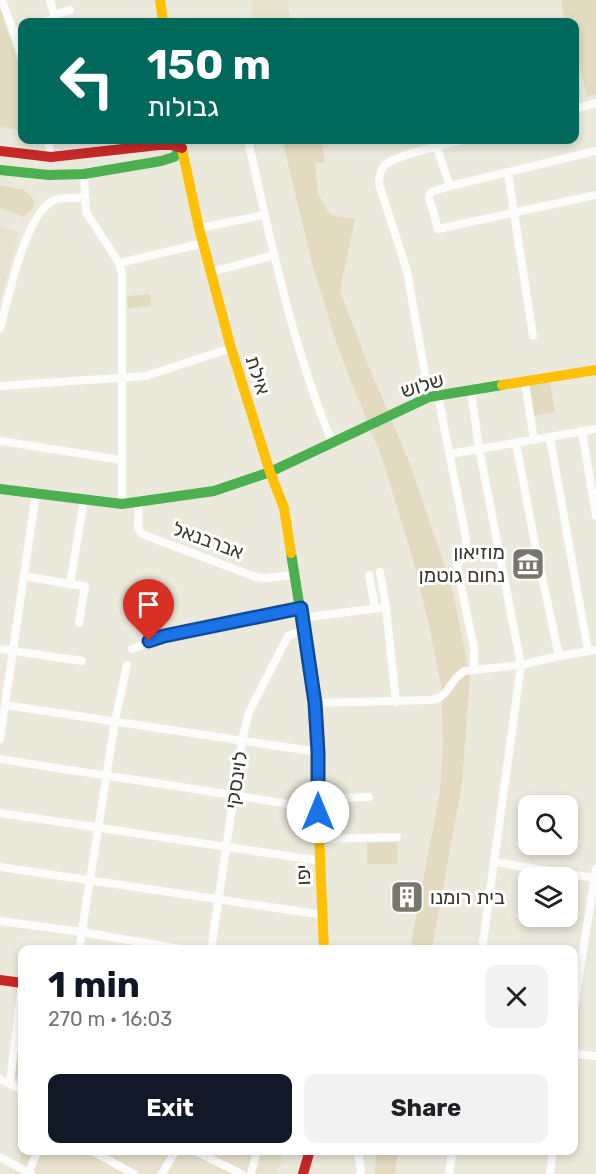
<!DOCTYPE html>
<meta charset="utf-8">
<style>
:root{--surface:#fff;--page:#f2f2f2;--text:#202124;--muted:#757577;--accent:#111827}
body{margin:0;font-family:Rubik,Heebo,sans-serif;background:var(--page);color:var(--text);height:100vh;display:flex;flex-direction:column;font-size:22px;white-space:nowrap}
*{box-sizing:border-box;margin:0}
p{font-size:20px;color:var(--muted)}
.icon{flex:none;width:33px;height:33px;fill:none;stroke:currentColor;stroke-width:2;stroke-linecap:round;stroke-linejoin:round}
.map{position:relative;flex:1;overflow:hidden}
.drawer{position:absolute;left:18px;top:945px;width:560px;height:210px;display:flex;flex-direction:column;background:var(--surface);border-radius:12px;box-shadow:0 3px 9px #0003}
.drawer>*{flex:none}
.banner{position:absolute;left:18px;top:18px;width:561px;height:126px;border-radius:12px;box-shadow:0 3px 9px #0003;background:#00695c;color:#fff;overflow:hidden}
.controls{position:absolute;left:518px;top:795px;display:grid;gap:12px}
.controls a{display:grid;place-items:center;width:60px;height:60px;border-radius:12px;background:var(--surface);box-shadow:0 3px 9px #0003;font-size:30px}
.pin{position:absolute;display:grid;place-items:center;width:51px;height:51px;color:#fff;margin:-62px -26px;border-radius:50% 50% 50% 0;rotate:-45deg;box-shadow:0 0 6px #0007}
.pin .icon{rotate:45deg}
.me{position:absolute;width:66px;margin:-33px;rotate:0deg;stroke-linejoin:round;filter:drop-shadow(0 0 4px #0008)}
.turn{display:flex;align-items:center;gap:21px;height:126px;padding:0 30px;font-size:27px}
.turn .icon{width:78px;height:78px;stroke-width:2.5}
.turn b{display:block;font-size:42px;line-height:51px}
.round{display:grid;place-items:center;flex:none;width:63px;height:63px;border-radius:12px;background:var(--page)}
.summary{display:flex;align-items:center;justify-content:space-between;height:102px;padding:0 30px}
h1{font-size:36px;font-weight:700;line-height:45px;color:var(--accent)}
.cta{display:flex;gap:12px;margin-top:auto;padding:12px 30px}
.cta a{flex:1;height:69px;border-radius:12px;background:var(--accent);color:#fff;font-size:24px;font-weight:700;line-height:69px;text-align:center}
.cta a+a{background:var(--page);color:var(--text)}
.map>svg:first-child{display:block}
</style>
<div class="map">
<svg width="596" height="1174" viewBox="0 0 596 1174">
<rect width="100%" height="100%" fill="#ebe8dc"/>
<g fill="#e7e2cd">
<path d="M252 0H287L290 22H253Z"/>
<path d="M0 226 19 232 0 301Z"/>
<path d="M23 1151H285L277 1174H14Z"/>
</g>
<g fill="#e2dbc0">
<path d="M561 0H596V94L587 97 578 61 575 62 574 22H565Z"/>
<path d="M0 8 22 74V130L0 127Z"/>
<path d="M285 140H322L325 163H315L318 194 330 215 355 219 340 291 369 367 410 464 452 588 470 676 462 783 432 949H410L440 791 443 747 441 686 429 625 413 560 383 461 338 348 312 264 283 142Z"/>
<path d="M0 185 24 190 35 201 32 209 24 217 0 208Z"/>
<path d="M150 294 151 306 128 308 127 296Z"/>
<path d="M550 381 555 412 532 416 527 385Z"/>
<path d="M397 842V864H367V843Z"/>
<path d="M22 989V1080L9 1074Z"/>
<path d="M376 1151H398L395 1174H375Z"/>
</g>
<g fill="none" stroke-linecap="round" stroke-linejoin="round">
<g stroke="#fcfcfa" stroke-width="8">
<path d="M2 0 22 56"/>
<path d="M50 0 54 15"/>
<path d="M42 22 55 19 54 15 70 10"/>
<path d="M19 30 22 29"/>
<path d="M574 109 596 103"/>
<path d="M48 140 51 157"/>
<path d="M248 140C271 242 292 346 332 442"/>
<path d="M434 140 450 186 431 192 429 197 438 229 596 195"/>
<path d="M508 173 533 336"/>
<path d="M84 174 86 212 119 263 122 273V504"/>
<path d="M450 186 596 151"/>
<path d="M199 228 265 215"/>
<path d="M119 263 196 245"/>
<path d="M211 272 275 255"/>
<path d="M0 329C8 299 25 216 52 201 60 196 74 199 84 197"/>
<path d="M525 382 534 440"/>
<path d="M0 386 146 376 231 348"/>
<path d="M471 391 479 448 521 665 482 950"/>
<path d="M438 396 465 533C468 553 465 550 457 566L474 648V669"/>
<path d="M429 397 407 271 379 184C379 178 380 171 384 166 394 155 447 144 463 140"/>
<path d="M582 431 596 516"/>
<path d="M550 438 588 651"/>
<path d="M0 441 122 460"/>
<path d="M516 443 535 544 559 656"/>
<path d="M450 454 596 429"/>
<path d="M139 502 138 528 142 534 256 577 265 578 295 575"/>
<path d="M380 572 386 607 396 702"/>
<path d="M369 575 375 608"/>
<path d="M24 576 70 584"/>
<path d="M303 620 309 617 386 607"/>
<path d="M79 623 85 586 70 584 84 500"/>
<path d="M0 649 82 661"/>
<path d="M132 649 164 636 301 608"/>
<path d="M315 703 431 700 439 698 446 692 456 678 464 671 521 665 559 656 596 650"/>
<path d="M5 705 318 752"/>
<path d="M0 739 36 493"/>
<path d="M0 759C104 776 208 790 311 808L318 812"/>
<path d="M318 799 369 797"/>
<path d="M0 813 315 860 320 857"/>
<path d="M319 839 397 837"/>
<path d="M494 862 595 878"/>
<path d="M0 867 317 914 323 918"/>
<path d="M0 921 82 932 186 950"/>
<path d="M79 950 115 721 127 665"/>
<path d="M211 950 242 740 249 712 288 636 304 630"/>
<path d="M573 1014 596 869"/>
<path d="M573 1054 596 1056"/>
<path d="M0 1079 22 1090"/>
<path d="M10 1083 22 983"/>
<path d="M90 1150 134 1174"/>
<path d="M193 1150 242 1174"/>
<path d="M358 1150 361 1174"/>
<path d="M0 1157 31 1174"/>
<path d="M28 1174 38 1150"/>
<path d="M162 1174 176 1150"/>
<path d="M251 1174 257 1150"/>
<path d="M449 1174 453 1150"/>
<path d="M550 1174 553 1150"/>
</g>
<g stroke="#4caf50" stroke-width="10">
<path d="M0 170 49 175 84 174 161 161 174 157 182 148"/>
<path d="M0 489 122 504 214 491 270 472 429 397 502 385"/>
<path d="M291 553 315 703 318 752 319 834"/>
</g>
<g stroke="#ffc107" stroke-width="10">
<path d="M160 0 163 22"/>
<path d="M180 140 199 228 231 348 270 472 284 508 291 553"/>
<path d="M502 385 596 370"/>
<path d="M319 834 324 950"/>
</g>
<g stroke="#c62828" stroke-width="10">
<path d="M0 151 51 157 159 145H171L182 148"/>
<path d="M0 980 22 983"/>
<path d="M303 1174 310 1150"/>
</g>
</g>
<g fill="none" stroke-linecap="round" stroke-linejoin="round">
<g stroke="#114b97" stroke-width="15">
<path id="route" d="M149 641 164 636 301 608 315 703 318 752V812"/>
</g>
<use href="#route" stroke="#1a73e8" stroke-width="10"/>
</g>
<defs>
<g id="museum-square" transform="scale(1.725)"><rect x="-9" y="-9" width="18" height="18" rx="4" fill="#79766c" stroke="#fff"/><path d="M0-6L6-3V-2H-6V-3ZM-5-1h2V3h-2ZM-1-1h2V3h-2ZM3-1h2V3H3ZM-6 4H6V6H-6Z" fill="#fff"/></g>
<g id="building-square" transform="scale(1.725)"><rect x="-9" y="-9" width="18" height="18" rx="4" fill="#79766c" stroke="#fff"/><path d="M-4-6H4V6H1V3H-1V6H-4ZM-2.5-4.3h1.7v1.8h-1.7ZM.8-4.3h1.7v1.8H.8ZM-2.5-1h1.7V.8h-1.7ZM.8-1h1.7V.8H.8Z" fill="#fff"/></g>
</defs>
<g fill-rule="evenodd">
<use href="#museum-square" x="528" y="564"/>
<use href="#building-square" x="407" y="897"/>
</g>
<g text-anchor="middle" stroke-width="6" stroke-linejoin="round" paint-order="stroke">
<g font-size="20" fill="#3b3830" stroke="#fff">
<text transform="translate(258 375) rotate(72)" y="7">אילת</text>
<text transform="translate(422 385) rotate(-17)" y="7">שלוש</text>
<text transform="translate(208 540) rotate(20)" y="7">אברבנאל</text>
<text transform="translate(236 780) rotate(-81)" y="7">לוינסקי</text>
<text transform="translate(303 875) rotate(-92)" y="7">יפו</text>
</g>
<g font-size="20" fill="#3b3830" stroke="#fff" text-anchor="end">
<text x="505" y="559">מוזיאון<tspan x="505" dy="23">נחום גוטמן</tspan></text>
<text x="430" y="904" text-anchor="start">בית רומנו</text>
</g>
</g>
</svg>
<div class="controls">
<a><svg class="icon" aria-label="search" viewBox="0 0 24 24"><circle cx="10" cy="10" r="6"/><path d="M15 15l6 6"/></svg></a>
<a><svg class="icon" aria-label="layers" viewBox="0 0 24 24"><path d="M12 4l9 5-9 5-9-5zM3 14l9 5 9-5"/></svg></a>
</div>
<div class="pin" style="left:149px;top:641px;background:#d93025"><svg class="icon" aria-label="arrive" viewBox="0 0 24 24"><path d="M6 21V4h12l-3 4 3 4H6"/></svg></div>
<svg class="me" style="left:318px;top:812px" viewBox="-20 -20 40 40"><circle r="19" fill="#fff"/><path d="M0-13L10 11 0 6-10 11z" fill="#1a73e8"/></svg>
<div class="banner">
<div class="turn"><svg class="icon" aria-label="left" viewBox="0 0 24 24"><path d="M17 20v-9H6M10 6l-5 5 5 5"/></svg><div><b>150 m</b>גבולות</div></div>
</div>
<section class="drawer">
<div class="summary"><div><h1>1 min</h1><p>270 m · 16:03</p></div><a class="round"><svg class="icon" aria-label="close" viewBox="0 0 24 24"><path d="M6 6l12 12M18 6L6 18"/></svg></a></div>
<div class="cta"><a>Exit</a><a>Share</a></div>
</section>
</div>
